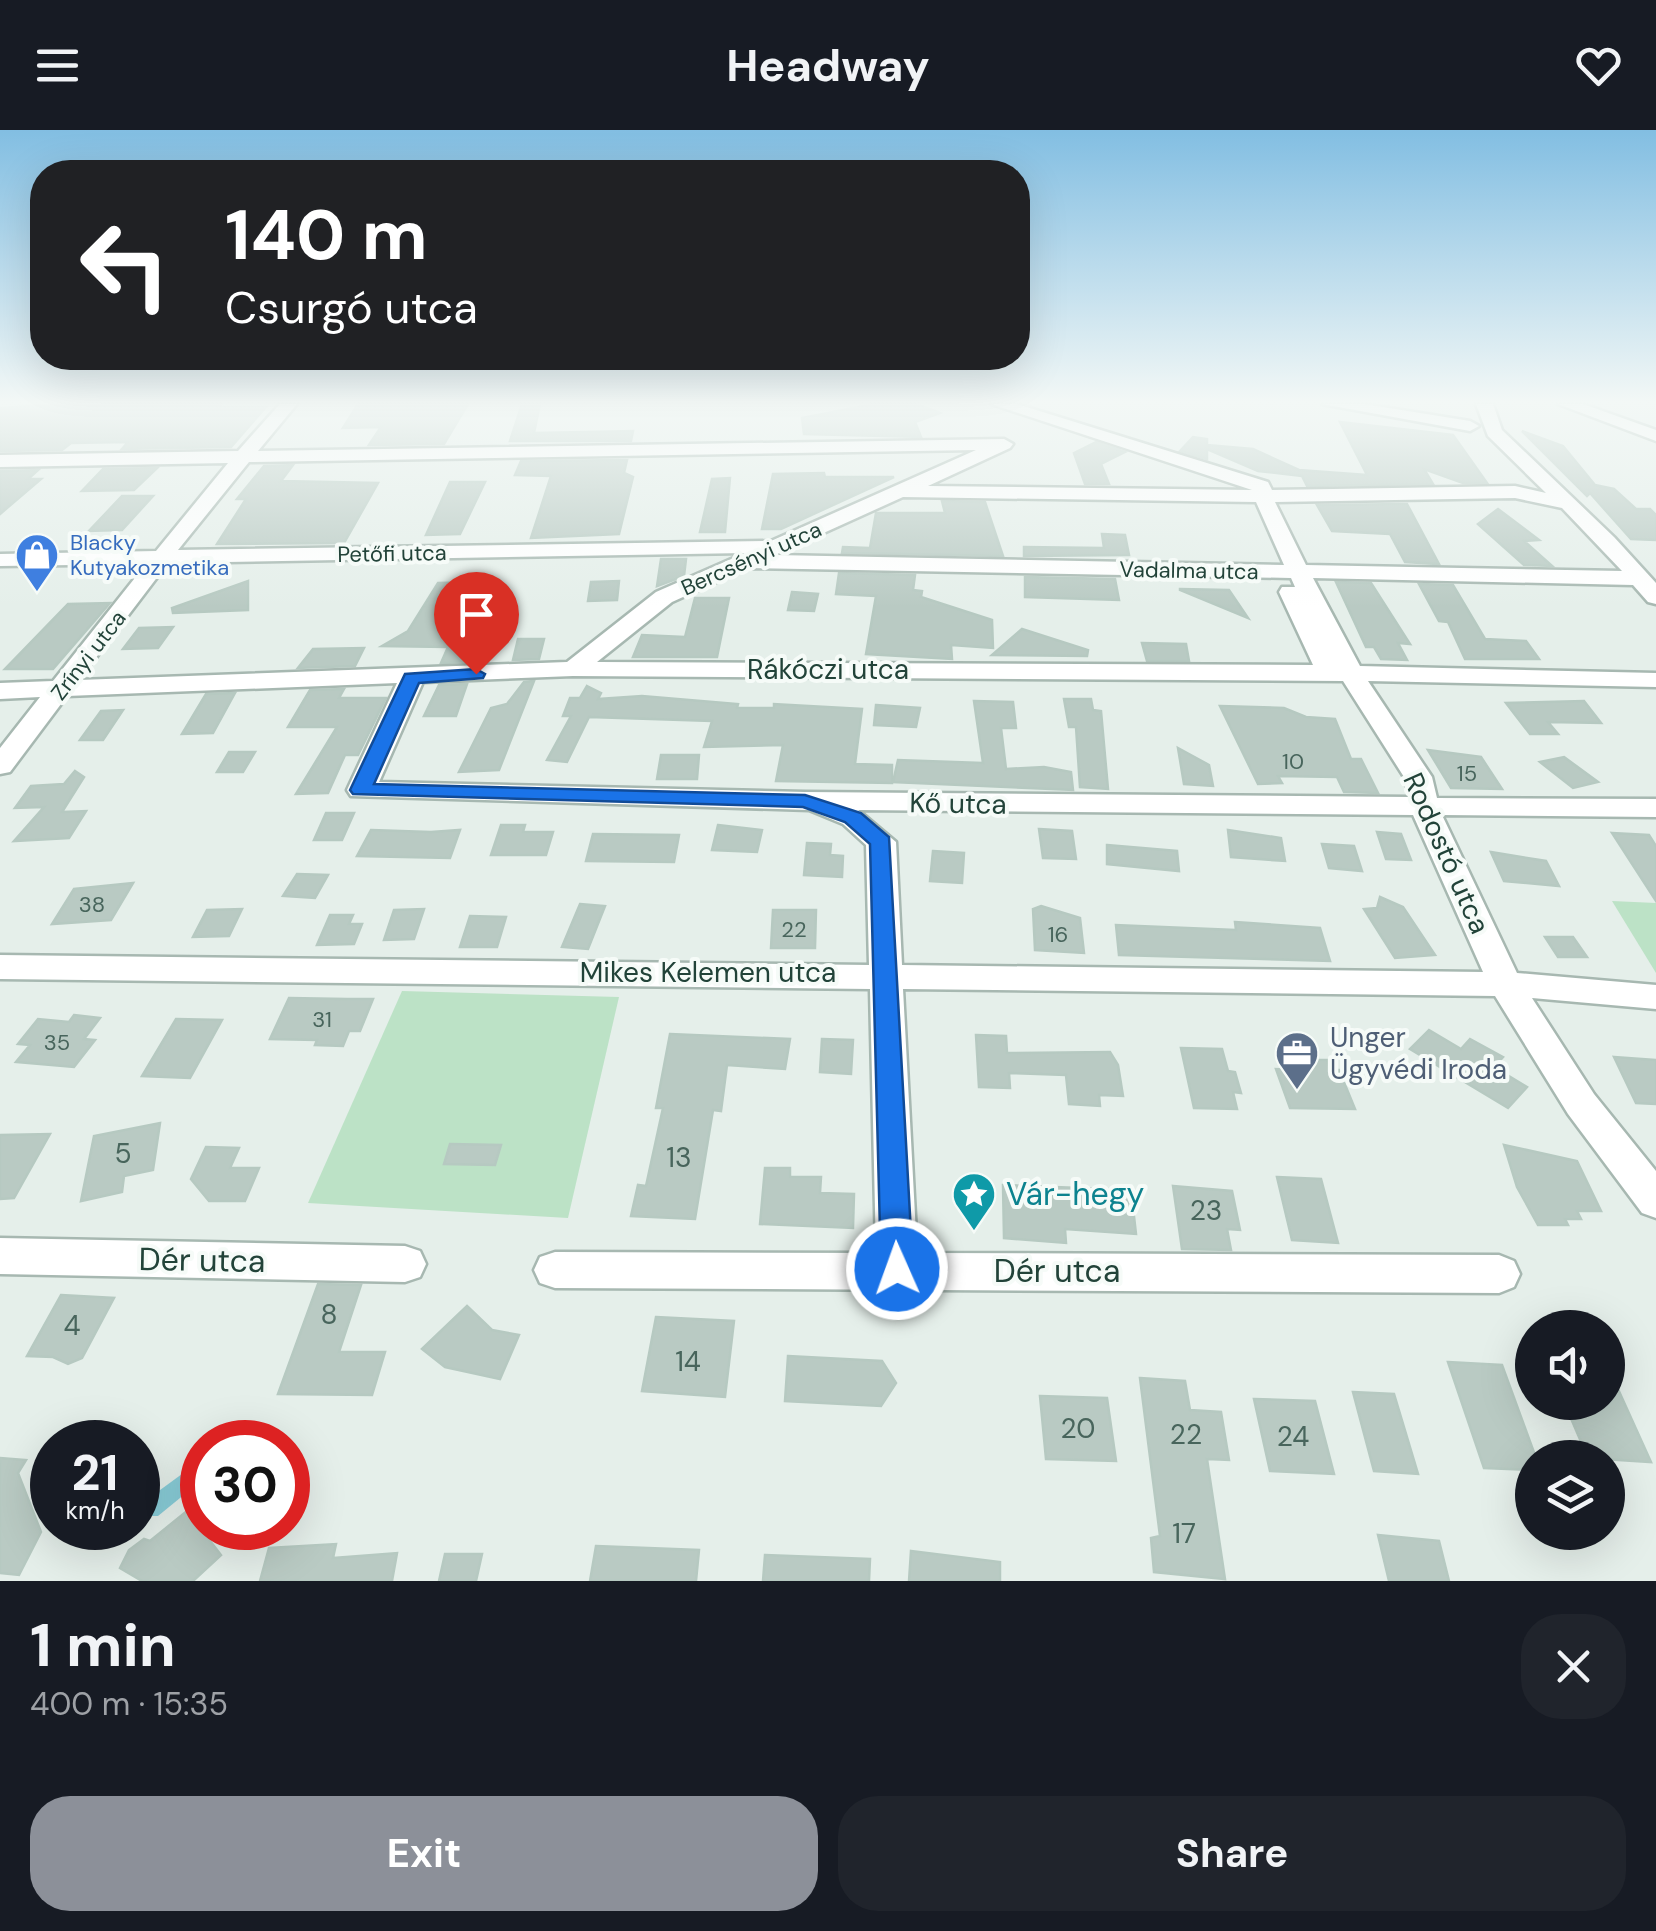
<!DOCTYPE html>
<meta charset="utf-8">
<style>
:root{--surface:#171b24;--page:#20242c;--text:#f1f3f6;--muted:#9ea1a6;--accent:#8c9099}
body{margin:0;font-family:"DM Sans",sans-serif;background:var(--page);color:var(--text);height:100vh;display:flex;flex-direction:column;font-size:38px;white-space:nowrap}
*{box-sizing:border-box;margin:0}
p{font-size:32px;color:var(--muted)}
.icon{flex:none;width:55px;height:55px;fill:none;stroke:currentColor;stroke-width:2;stroke-linecap:round;stroke-linejoin:round}
.map{position:relative;height:1451px;overflow:hidden}
.side{display:flex;flex-direction:column;background:var(--surface);flex:1}
.side>*{flex:none}
.top-card{position:absolute;left:30px;top:30px;width:1000px;height:210px;border-radius:40px;box-shadow:0 10px 40px #0002;background:#202124;color:#fff;overflow:hidden}
.buttons{position:absolute;left:1515px;top:1180px;display:grid;gap:20px}
.buttons a{display:grid;place-items:center;width:110px;height:110px;border-radius:50%;background:var(--surface);box-shadow:0 10px 40px #0002;font-size:50px}
.speed{position:absolute;left:30px;top:1290px;display:flex;gap:20px;font-size:50px;font-weight:700;text-align:center}
.speed>*{display:grid;place-content:center;width:130px;height:130px;border-radius:50%;background:var(--surface);box-shadow:0 10px 40px #0002;line-height:1}
.speed small{font-size:25px;font-weight:400}
.speed .limit{border:15px solid #d22;background:#fff;color:#111}
.pin{position:absolute;display:grid;place-items:center;width:85px;height:85px;color:#fff;margin:-102px -42px;border-radius:50% 50% 50% 0;rotate:-45deg;box-shadow:0 0 10px #0007}
.pin .icon{rotate:45deg}
.me{position:absolute;width:110px;margin:-55px;rotate:358deg;stroke-linejoin:round;filter:drop-shadow(0 0 8px #0008)}
.turn{display:flex;align-items:center;gap:35px;height:210px;padding:0 30px;font-size:45px}
.turn .icon{width:130px;height:130px;stroke-width:2.5}
.turn b{display:block;font-size:70px;line-height:85px}
.round{display:grid;place-items:center;flex:none;width:105px;height:105px;border-radius:40px;background:var(--page)}
.head{display:flex;align-items:center;justify-content:space-between;height:170px;padding:0 30px}
h1{font-size:60px;font-weight:700;line-height:75px}
.button{display:flex;gap:20px;margin-top:auto;padding:20px 30px}
.button a{flex:1;height:115px;border-radius:40px;background:var(--accent);color:#fff;font-size:40px;font-weight:700;line-height:115px;text-align:center}
.button a+a{background:var(--page);color:var(--text)}
header{display:flex;justify-content:space-between;align-items:center;height:130px;padding:0 30px;background:var(--surface);font-size:45px;font-weight:700}
.map>svg:first-child{display:block}
</style>
<header><svg class="icon" aria-label="menu" viewBox="0 0 24 24"><path d="M4 6h16M4 12h16M4 18h16"/></svg>Headway<svg class="icon" aria-label="heart" viewBox="0 0 24 24"><path d="M12 20l-8-8c-3-5 5-10 8-4 3-6 11-1 8 4z"/></svg></header>
<div class="map">
<svg width="1656" height="1451" viewBox="0 0 1656 1451">
<rect width="100%" height="100%" fill="#e5efea"/>
<g fill="#bce2c6">
<path d="M1612 771 1656 773V843Z"/>
<path d="M402 861 619 867 568 1088 308 1073Z"/>
</g>
<path fill="#89cdd8" d="M182 1344 191 1359 158 1386H150L141 1377 145 1371Z"/>
<g fill="#b9cac3" stroke="#b6c9c1" stroke-width="2.5">
<path d="M66 274H221L219 277H266L231 317 122 319 128 312 71 313 62 320 0 321V278Z"/>
<path d="M358 274H468L444 314 369 315 381 297 343 298Z"/>
<path d="M522 274H540L534 303 633 301 631 311H510Z"/>
<path d="M874 274H916L940 283 915 292 921 307 804 304 802 288Z"/>
<path d="M1340 292 1453 305 1487 353H1463L1424 339 1433 354 1307 356 1302 346 1258 341 1207 319V329L1180 321 1193 307 1207 309V315L1253 319 1299 340 1367 345Z"/>
<path d="M1522 301 1563 316 1595 355 1614 359 1636 379H1650L1656 385V410L1631 409 1590 363 1587 366Z"/>
<path d="M1096 312 1125 322 1101 334 1109 354H1085L1074 323Z"/>
<path d="M627 330 624 343 633 347 619 404 531 408 551 346 515 345 521 331Z"/>
<path d="M293 335 281 351 378 353 344 413 217 414 246 369H237L264 336Z"/>
<path d="M157 338 134 360 82 361 103 339Z"/>
<path d="M38 340 28 349H41L0 384V341Z"/>
<path d="M824 343 825 347H894L781 399H762L773 344Z"/>
<path d="M730 348 725 402H700L712 349Z"/>
<path d="M450 352H485L460 404 426 405Z"/>
<path d="M122 366H153L122 400 89 401Z"/>
<path d="M942 371 985 372 1003 426 842 423 843 417 870 418 876 383H945Z"/>
<path d="M1407 374 1439 434 1405 432 1390 404 1332 401 1317 375Z"/>
<path d="M1498 379 1539 410 1524 411 1552 436 1524 435 1478 394Z"/>
<path d="M1102 404 1125 405 1129 425 1024 426V417L1104 418Z"/>
<path d="M661 429H686L684 446 657 456Z"/>
<path d="M839 443 915 445 913 460 922 461 921 467 992 490 993 518 951 515 952 529 866 524 876 466 836 464Z"/>
<path d="M1025 447 1115 449 1119 470 1025 467Z"/>
<path d="M248 451V480L173 483 172 478Z"/>
<path d="M619 451 617 470 588 471 591 452Z"/>
<path d="M480 452 471 473 499 474 476 532 441 533 448 517 382 516 408 501 438 453Z"/>
<path d="M1336 452 1371 453 1410 514 1398 513 1407 530 1381 529 1374 517H1366Z"/>
<path d="M1419 454 1453 455 1485 509 1526 511 1539 529H1465L1448 492 1439 491Z"/>
<path d="M1180 459 1229 460 1248 488 1180 460Z"/>
<path d="M792 462 818 464 814 481 788 480Z"/>
<path d="M695 468H729L717 527H633L642 505 685 507Z"/>
<path d="M110 473 53 539H5L68 474Z"/>
<path d="M173 497 158 518 123 519 139 498Z"/>
<path d="M1022 499 1088 520 1087 526 992 525Z"/>
<path d="M518 509H544L539 529 513 530Z"/>
<path d="M1142 513 1186 514 1189 531H1147Z"/>
<path d="M364 518 355 536 298 538 313 519Z"/>
<path d="M534 551 499 640 459 642 491 578 507 574 524 552Z"/>
<path d="M467 554 456 586H424L439 555Z"/>
<path d="M587 556 601 563 598 569 642 566 738 574 737 578H774V574L862 579 855 634 892 635V653L776 651 783 615 704 617 712 591 589 587 567 632 547 630 571 586H563L570 568H580Z"/>
<path d="M344 559 339 568H386L358 625H345L328 663 296 664 337 597H288L310 560Z"/>
<path d="M235 563 213 603 182 604 206 564Z"/>
<path d="M1064 569H1091L1093 580 1101 581 1108 659 1080 657 1076 597H1069Z"/>
<path d="M974 571 1013 572 1016 598H1001L1006 639 1044 637 1071 642 1073 660 893 652 898 630 983 633Z"/>
<path d="M1584 571 1601 593 1548 592 1558 604H1530L1506 573Z"/>
<path d="M876 575 920 578 916 597 874 595Z"/>
<path d="M1220 576 1284 578 1306 587 1335 589 1351 629H1361L1378 663 1344 662 1337 647 1278 646 1282 653 1258 654Z"/>
<path d="M123 580 103 610H80L101 581Z"/>
<path d="M1178 618 1209 635 1213 656 1184 654Z"/>
<path d="M1428 620 1481 627 1502 659 1451 658Z"/>
<path d="M229 622H255L243 642H217Z"/>
<path d="M661 625H699L697 649H657Z"/>
<path d="M1564 627 1598 652 1573 658 1540 632Z"/>
<path d="M75 641 84 647 62 682 86 681 69 708 14 711 44 677 15 678 31 656 64 654Z"/>
<path d="M326 683H354L342 710H314Z"/>
<path d="M501 695H525L523 702H553L546 725H491Z"/>
<path d="M718 695 762 700 757 722 712 720Z"/>
<path d="M1039 699 1072 701 1076 729 1043 728Z"/>
<path d="M371 700 431 702 460 700 450 728 357 726Z"/>
<path d="M1228 700 1281 708 1285 731 1231 727Z"/>
<path d="M1377 702 1401 704 1411 730 1386 729Z"/>
<path d="M1612 703 1649 705 1656 716V771Z"/>
<path d="M593 704 679 705 674 732 586 731Z"/>
<path d="M807 713 831 714 830 725 843 726 842 747 804 745Z"/>
<path d="M1322 714 1354 716 1362 741 1329 738Z"/>
<path d="M1107 715 1177 721 1179 741 1107 734Z"/>
<path d="M933 721 964 723 962 753 930 751Z"/>
<path d="M1491 722 1546 731 1559 756 1504 751Z"/>
<path d="M297 744 328 745 315 768 283 766Z"/>
<path d="M133 753 111 790 52 794 74 759Z"/>
<path d="M1380 767 1403 777 1435 825 1395 828 1364 779 1377 778Z"/>
<path d="M580 774 605 776 588 819 562 817Z"/>
<path d="M1041 776 1080 788 1084 823 1035 820 1033 779Z"/>
<path d="M242 779 229 806 193 807 207 780Z"/>
<path d="M424 779 414 809 384 810 394 780Z"/>
<path d="M773 780H816L815 818H771Z"/>
<path d="M330 785H353L349 794H362L354 814 317 815Z"/>
<path d="M470 786 506 787 497 817H460Z"/>
<path d="M1235 792 1320 798 1330 831 1119 825 1116 795 1236 800Z"/>
<path d="M1545 807H1573L1587 827H1558Z"/>
<path d="M289 868 347 869H373L360 901H349L343 916 315 915 317 910 270 909Z"/>
<path d="M74 885 100 888 84 909 95 910 74 937 16 932 30 915 18 914 38 889 69 892Z"/>
<path d="M176 889 222 890 190 948 142 946Z"/>
<path d="M1429 900 1461 919 1470 909 1503 927 1494 937 1527 957 1508 978 1410 919Z"/>
<path d="M670 904 790 909 785 939 727 935 721 981 713 980 695 1089 631 1086 638 1055 646 1056 663 978H656Z"/>
<path d="M976 905 1006 906 1007 923 1110 922 1118 935 1123 966 1099 965 1100 976 1069 974 1066 945 1009 943 1010 958 979 957Z"/>
<path d="M822 909 853 910 851 944 820 942Z"/>
<path d="M1181 918 1222 919 1228 941 1235 942 1241 963 1233 962 1237 979 1194 978Z"/>
<path d="M1614 927 1656 930V974L1636 973Z"/>
<path d="M1293 930H1327L1331 940H1339L1355 979 1290 978 1276 939 1297 940Z"/>
<path d="M160 993 153 1040 124 1046 122 1062 81 1071 94 1006Z"/>
<path d="M50 1004 14 1068 0 1069V1005Z"/>
<path d="M450 1014 501 1015 495 1035 444 1034Z"/>
<path d="M1504 1015 1577 1031 1601 1081H1577L1581 1089H1565L1568 1095H1538L1517 1057Z"/>
<path d="M206 1017 239 1018 230 1038H259L245 1071H209L191 1049Z"/>
<path d="M765 1038H790V1047H821L820 1063 854 1064 853 1098 760 1094Z"/>
<path d="M1277 1047 1321 1049 1338 1113 1292 1110Z"/>
<path d="M1003 1055 1131 1060 1136 1104 1065 1099 1066 1113 1004 1108Z"/>
<path d="M1173 1056 1232 1061 1240 1100 1227 1099 1231 1120 1182 1119Z"/>
<path d="M318 1154 361 1155 339 1222H385L372 1265 278 1264Z"/>
<path d="M61 1165 114 1168 82 1228 68 1234 53 1227 27 1226Z"/>
<path d="M467 1176 492 1200 519 1205 500 1249 445 1237 422 1219Z"/>
<path d="M656 1187 734 1191 725 1267 642 1261Z"/>
<path d="M788 1226 882 1231 896 1253 881 1276 785 1271Z"/>
<path d="M1448 1232 1502 1235 1536 1328H1532V1340L1484 1338Z"/>
<path d="M1608 1237 1651 1332 1588 1328 1564 1272H1608Z"/>
<path d="M1140 1248 1185 1251 1190 1280 1221 1282 1229 1330 1207 1329 1225 1449 1154 1442 1151 1408 1160 1406Z"/>
<path d="M1353 1262 1394 1264 1418 1344 1374 1341Z"/>
<path d="M1040 1266 1107 1268 1116 1331 1046 1329Z"/>
<path d="M1254 1269 1315 1271 1334 1344 1270 1341Z"/>
<path d="M0 1328 26 1330 18 1343 41 1402 19 1445 0 1443Z"/>
<path d="M187 1381 221 1425 193 1451H142L120 1438 129 1420 144 1409 150 1411Z"/>
<path d="M1378 1405 1439 1411 1449 1451H1389Z"/>
<path d="M336 1414 333 1428 397 1423 392 1451H260L269 1418Z"/>
<path d="M596 1416 699 1420 696 1451H590Z"/>
<path d="M911 1421 1000 1432V1451H909Z"/>
<path d="M445 1424H482L476 1451H439Z"/>
<path d="M765 1425 870 1429 869 1451H763Z"/>
</g>
<g fill="none" stroke-linecap="round" stroke-linejoin="round">
<g stroke="#a7b8b1" stroke-width="5">
<g id="minor">
<path d="M280 274H297L258 321 1004 309 1013 314 1010 318 928 356 1252 360 991 274H1017L1268 352 1272 360 1515 356 1546 363 1488 306 1476 274H1493L1502 300 1614 407 1656 453V474L1648 472 1633 455 1313 448 1360 536 1656 543V557L1368 551 1432 647 1437 668 1656 669V687L1442 685 1517 843 1656 855V879L1532 868 1594 964 1656 1041V1088L1642 1083 1568 984 1495 866 903 859 917 1123 1499 1125 1514 1131 1520 1144 1514 1157 1499 1163 555 1158 540 1153 534 1140 540 1127 555 1122 876 1123 870 859 0 849V825L869 835 866 715 843 694 809 680 351 666 347 660 397 553 67 566 10 642 0 644V618L40 567 0 569V553L53 551 146 434 0 436V424L156 421 228 333 0 337V325L238 321ZM976 320 771 411 178 420 249 332ZM903 367 1256 372 1284 435 775 425ZM1515 368 1562 378 1622 441 1306 435 1275 372ZM745 423 656 462 567 532 79 550 168 433ZM747 438 1291 448 1295 457H1282L1279 462 1313 535 597 532 672 472ZM573 546 1343 551 1404 647 1409 667 805 662 379 652 423 552ZM858 680 1413 685 1483 842 902 835 896 712Z"/>
<path d="M1322 274H1364L1470 291 1479 296 1470 301Z"/>
<path d="M1558 274H1583L1656 300V311Z"/>
<path d="M0 1108 405 1116 420 1121 426 1134 420 1147 405 1152 0 1144Z"/>
</g>
</g>
<use href="#minor" fill="#fff" fill-rule="evenodd"/>
</g>
<linearGradient id="sky" x2="0" y2="1"><stop stop-color="#82bee2"/><stop offset="0.57" stop-color="#f3f8f6"/><stop offset="1" stop-color="#f3f8f6" stop-opacity="0"/></linearGradient>
<rect width="1656" height="477" fill="url(#sky)"/>
<path fill="#1a73e8" stroke="#114b97" stroke-width="2.5" d="M476 539 485 544 483 548 419 553 374 654 805 665 861 683 889 707 913 1139 908 1149 897 1153 886 1149 881 1139 870 714 845 692 803 677 353 664 350 660 405 544Z"/>
<defs>
<g id="shop-pin" transform="scale(2.25)"><path d="M0 17L-7.5 6A9.5 9.5 0 1 1 7.5 6Z" fill="#3f7fe0" stroke="#f6fbf8"/><path d="M-5-2.5h2.3a2.7 3.5 0 0 1 5.4 0H5L5.5 6h-11ZM-1.5-2.5h3a1.5 2.3 0 0 0-3 0Z" fill="#fff"/></g>
<g id="office-pin" transform="scale(2.25)"><path d="M0 17L-7.5 6A9.5 9.5 0 1 1 7.5 6Z" fill="#5c6f8a" stroke="#f6fbf8"/><path d="M-6-3h4V-5.5h4V-3h4V5H-6ZM-1-4.5V-3h2v-1.5ZM-6 0V1H6V0Z" fill="#fff"/></g>
<g id="sight-pin" transform="scale(2.25)"><path d="M0 17L-7.5 6A9.5 9.5 0 1 1 7.5 6Z" fill="#0f9aa8" stroke="#f6fbf8"/><path d="M0-6L1.8-2.2L6-1.7L2.9 1.2L3.7 5.4L0 3.3L-3.7 5.4L-2.9 1.2L-6-1.7L-1.8-2.2Z" fill="#fff"/></g>
</defs>
<g fill-rule="evenodd">
<use href="#shop-pin" x="37" y="425"/>
<use href="#office-pin" x="1297" y="923"/>
<use href="#sight-pin" x="974" y="1064"/>
</g>
<g text-anchor="middle" stroke-width="8" stroke-linejoin="round" paint-order="stroke">
<g font-size="22" fill="#366cbe" stroke="#f6fbf8" text-anchor="start">
<text x="70" y="420">Blacky<tspan x="70" dy="25">Kutyakozmetika</tspan></text>
</g>
<g font-size="22" fill="#224339" stroke="#f6fbf8">
<text transform="translate(392 423) rotate(-1)" y="8">Petőfi utca</text>
<text transform="translate(751 428) rotate(-24)" y="8">Bercsényi utca</text>
<text transform="translate(1189 440) rotate(1)" y="8">Vadalma utca</text>
<text transform="translate(88 525) rotate(-52)" y="8">Zrínyi utca</text>
</g>
<g font-size="22" fill="#48655c">
<text x="1293" y="639">10</text>
<text x="1467" y="651">15</text>
<text x="92" y="782">38</text>
<text x="794" y="807">22</text>
<text x="1058" y="812">16</text>
<text x="322" y="897">31</text>
<text x="57" y="920">35</text>
</g>
<g font-size="28" fill="#224339" stroke="#f6fbf8">
<text x="828" y="549">Rákóczi utca</text>
<text transform="translate(958 673) rotate(1)" y="10">Kő utca</text>
<text transform="translate(1447 723) rotate(66)" y="10">Rodostó utca</text>
<text x="708" y="852">Mikes Kelemen utca</text>
</g>
<g font-size="28" fill="#4e5e75" stroke="#f6fbf8" text-anchor="start">
<text x="1330" y="917">Unger<tspan x="1330" dy="32">Ügyvédi Iroda</tspan></text>
</g>
<g font-size="28" fill="#48655c">
<text x="123" y="1033">5</text>
<text x="679" y="1037">13</text>
<text x="1206" y="1090">23</text>
<text x="329" y="1194">8</text>
<text x="72" y="1205">4</text>
<text x="688" y="1241">14</text>
<text x="1078" y="1308">20</text>
<text x="1186" y="1314">22</text>
<text x="1293" y="1316">24</text>
<text x="1184" y="1413">17</text>
</g>
<g font-size="32" fill="#0d838f" stroke="#f6fbf8" text-anchor="start">
<text x="1006" y="1075">Vár-hegy</text>
</g>
<g font-size="32" fill="#224339" stroke="#f6fbf8">
<text transform="translate(202 1130) rotate(1)" y="11">Dér utca</text>
<text x="1057" y="1152">Dér utca</text>
</g>
</g>
</svg>
<div class="buttons">
<a><svg class="icon" aria-label="sound" viewBox="0 0 24 24"><path d="M4 9h4l5-4v14l-5-4H4zM17 9q2 3 0 6"/></svg></a>
<a><svg class="icon" aria-label="layers" viewBox="0 0 24 24"><path d="M12 4l9 5-9 5-9-5zM3 14l9 5 9-5"/></svg></a>
</div>
<div class="speed"><div>21<small>km/h</small></div><div class="limit">30</div></div>
<div class="pin" style="left:476px;top:544px;background:#d93025"><svg class="icon" aria-label="arrive" viewBox="0 0 24 24"><path d="M6 21V4h12l-3 4 3 4H6"/></svg></div>
<svg class="me" style="left:897px;top:1139px" viewBox="-20 -20 40 40"><circle r="17" fill="#1a73e8" stroke="#fff" stroke-width="3"/><path d="M0-11L8 9 0 5-8 9z" fill="#fff"/></svg>
<div class="top-card">
<div class="turn"><svg class="icon" aria-label="left" viewBox="0 0 24 24"><path d="M17 20v-9H6M10 6l-5 5 5 5"/></svg><div><b>140 m</b>Csurgó utca</div></div>
</div>
</div>
<section class="side">
<div class="head"><div><h1>1 min</h1><p>400 m · 15:35</p></div><a class="round"><svg class="icon" aria-label="close" viewBox="0 0 24 24"><path d="M6 6l12 12M18 6L6 18"/></svg></a></div>
<div class="button"><a>Exit</a><a>Share</a></div>
</section>
